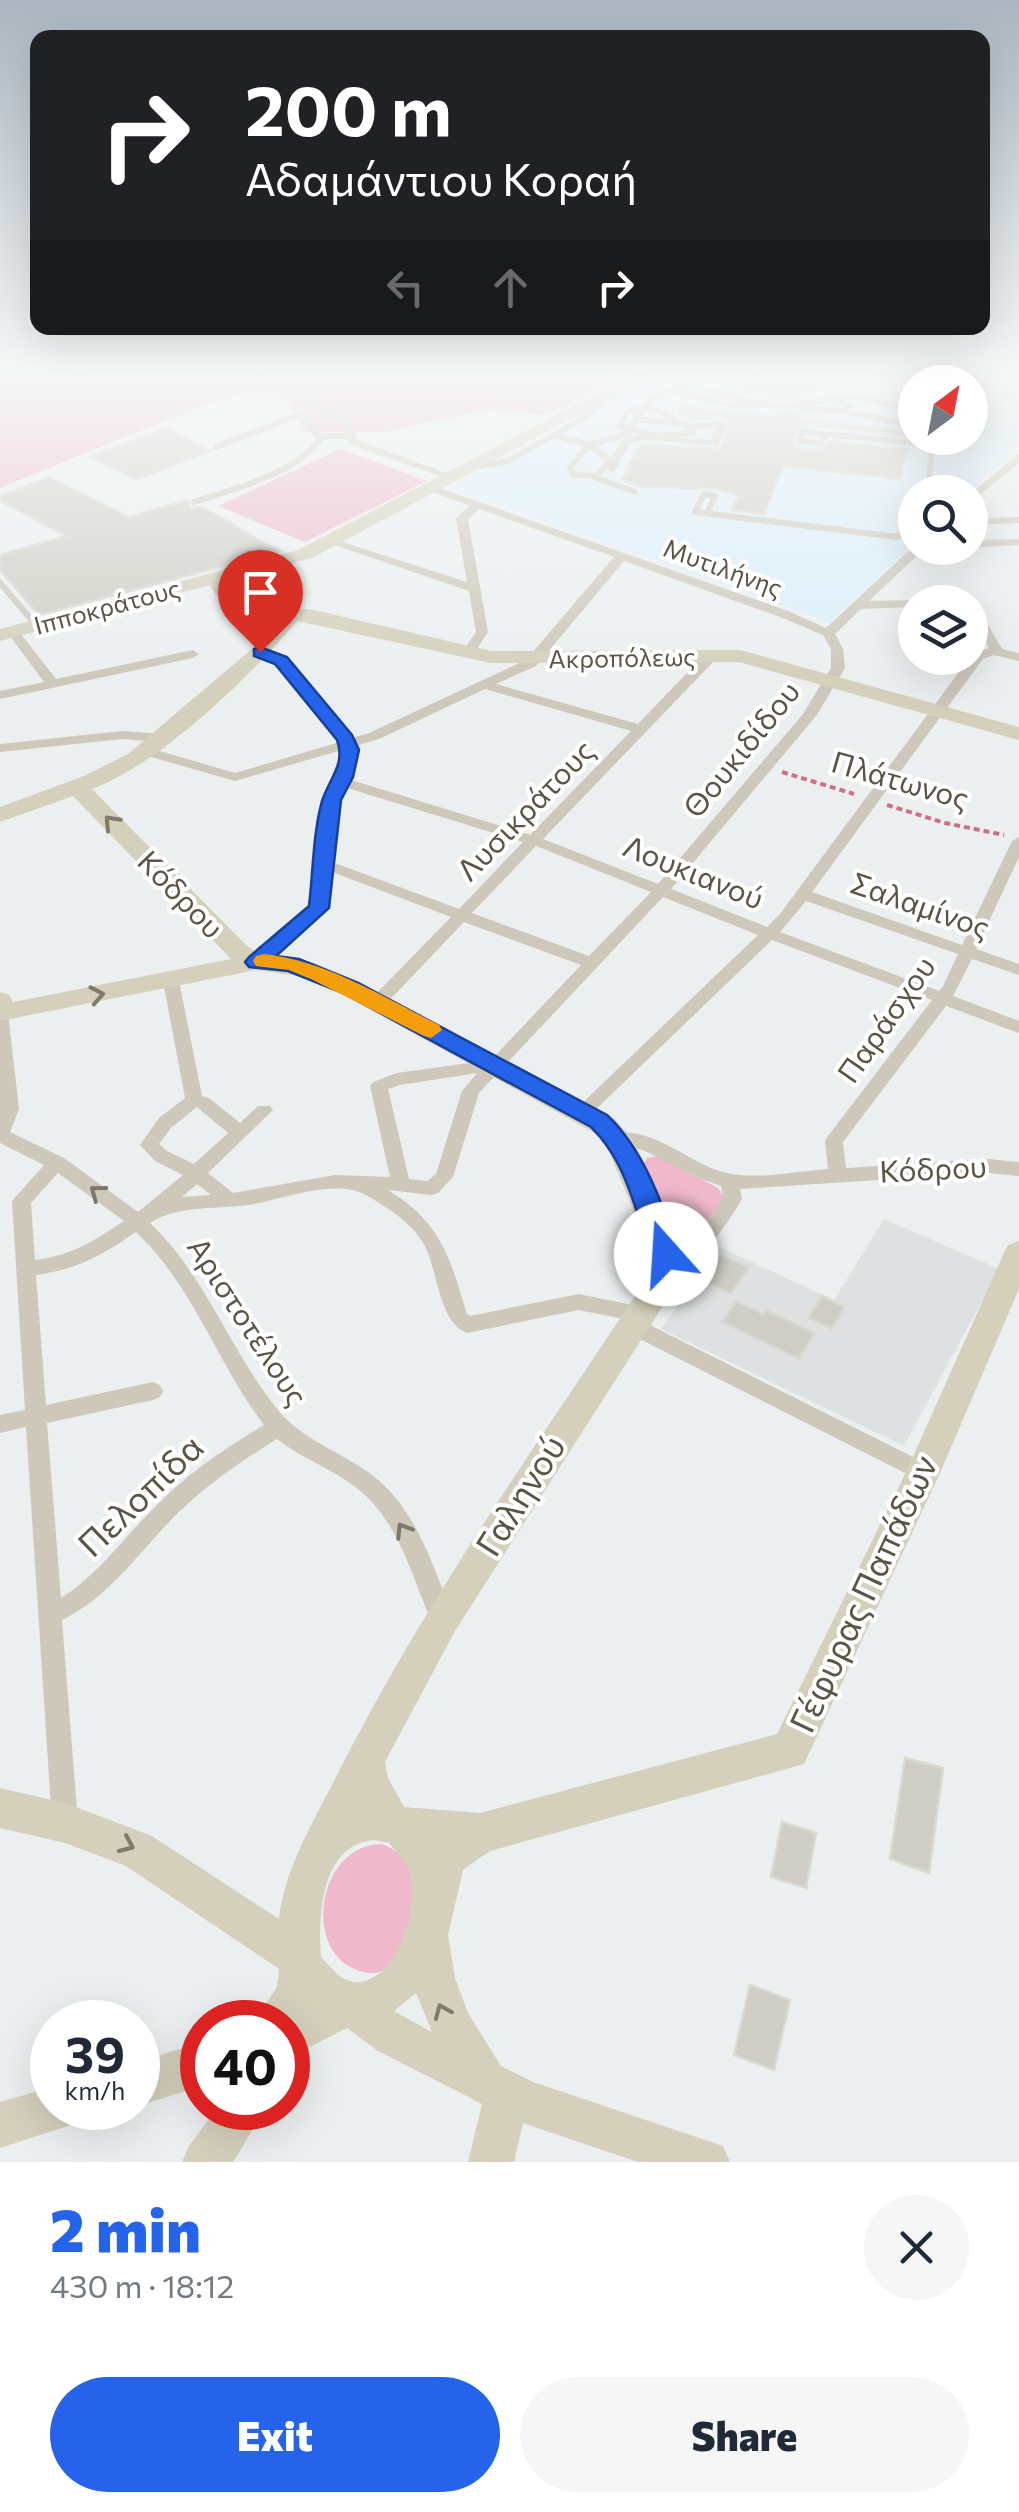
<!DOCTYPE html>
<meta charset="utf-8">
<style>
:root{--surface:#fff;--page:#f6f6f7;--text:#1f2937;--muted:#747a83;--accent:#2563eb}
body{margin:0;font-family:Commissioner,sans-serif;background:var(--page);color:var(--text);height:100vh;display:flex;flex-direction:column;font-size:38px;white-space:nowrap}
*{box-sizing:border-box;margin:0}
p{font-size:32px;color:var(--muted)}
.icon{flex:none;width:55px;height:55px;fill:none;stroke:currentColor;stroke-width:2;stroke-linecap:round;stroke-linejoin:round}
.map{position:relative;height:2162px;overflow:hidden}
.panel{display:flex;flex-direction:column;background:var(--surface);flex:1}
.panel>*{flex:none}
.hud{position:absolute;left:30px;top:30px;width:960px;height:305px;border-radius:20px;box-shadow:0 10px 40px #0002;background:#202124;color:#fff;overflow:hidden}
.needle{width:65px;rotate:32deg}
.fabs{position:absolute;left:898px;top:365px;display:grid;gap:20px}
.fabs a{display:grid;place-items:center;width:90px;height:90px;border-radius:50%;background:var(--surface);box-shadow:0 10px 40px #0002;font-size:50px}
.speed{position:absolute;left:30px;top:2000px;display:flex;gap:20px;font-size:50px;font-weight:700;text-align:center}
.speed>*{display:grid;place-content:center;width:130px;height:130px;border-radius:50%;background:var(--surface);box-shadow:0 10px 40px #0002;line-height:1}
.speed small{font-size:25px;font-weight:400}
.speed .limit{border:15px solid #d22;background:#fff;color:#111}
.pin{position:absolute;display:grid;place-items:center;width:85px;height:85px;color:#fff;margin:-102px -42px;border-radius:50% 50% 50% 0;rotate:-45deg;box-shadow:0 0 10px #0007}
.pin .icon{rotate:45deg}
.me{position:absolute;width:110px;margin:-55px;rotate:341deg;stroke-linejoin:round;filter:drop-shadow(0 0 8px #0008)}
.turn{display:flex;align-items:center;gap:35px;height:210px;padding:0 50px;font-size:45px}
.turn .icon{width:130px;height:130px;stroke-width:2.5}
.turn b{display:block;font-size:70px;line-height:85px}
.lanes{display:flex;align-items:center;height:95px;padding:0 50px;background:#0003;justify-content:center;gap:50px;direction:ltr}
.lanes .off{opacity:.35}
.round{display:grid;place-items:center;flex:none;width:105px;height:105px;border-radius:52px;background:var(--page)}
.overview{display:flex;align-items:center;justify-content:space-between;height:170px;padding:0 50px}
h1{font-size:60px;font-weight:800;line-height:75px;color:var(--accent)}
.button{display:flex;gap:20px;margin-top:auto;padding:20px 50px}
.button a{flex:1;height:115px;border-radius:60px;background:var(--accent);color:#fff;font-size:40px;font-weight:800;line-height:115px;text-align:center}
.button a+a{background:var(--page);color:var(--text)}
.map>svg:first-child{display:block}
</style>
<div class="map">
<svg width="1019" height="2162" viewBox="0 0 1019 2162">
<rect width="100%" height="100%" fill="#eceff0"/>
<path fill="#dee0e1" d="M884 1219 999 1269 904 1446 661 1329 719 1247 834 1300Z"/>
<path fill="#dbeffb" d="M655 374H778L915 404V438H970V416L1019 427V445L968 492H915V543L830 622 450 488Z"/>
<g fill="#efb9cb">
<path d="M0 374H604V383L566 406 540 415 488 409 386 432H306L284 395 247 393 214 401 0 488Z"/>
<path d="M340 449 427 481 305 542 218 506Z"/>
<path d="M658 1156 718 1188 725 1199 691 1241 676 1235 643 1165 647 1158Z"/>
<path d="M381 1844C441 1861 410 1978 370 1973 299 1965 314 1845 381 1844Z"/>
</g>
<g fill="#cfcec6" stroke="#d9d9d0" stroke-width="2.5">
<path d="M750 374 808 384 831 389 784 399 734 390Z"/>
<path d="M680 406 778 417V412H795L805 418 903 431 909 436 802 425 792 440 796 447 820 450 829 441 907 449 900 479 783 466 764 514 732 510 738 495 716 489 638 486 622 480 639 445 721 448 730 421 723 417 691 420 677 413Z"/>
<path d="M166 428 210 451 137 480 89 457Z"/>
<path d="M49 477 129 517 188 500 190 508 202 507 279 551 39 615 0 570V555L66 536 0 501V496Z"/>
<path d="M720 1254 749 1267 731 1294 701 1279Z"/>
<path d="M822 1296 845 1307 832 1329 808 1318Z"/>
<path d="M736 1301 764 1314 766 1310 815 1333 799 1359 722 1322Z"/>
<path d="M905 1758 943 1768 929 1873 890 1859Z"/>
<path d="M782 1822 816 1833 806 1888 771 1877Z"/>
<path d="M750 1985 790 2000 774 2070 734 2055Z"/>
</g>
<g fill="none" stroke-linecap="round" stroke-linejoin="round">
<g stroke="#cd7084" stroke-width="4" stroke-dasharray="6 4" stroke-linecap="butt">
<path d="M782 772 854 794"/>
<path d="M887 805 945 823 1004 835"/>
</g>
<g stroke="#cdc8ba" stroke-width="6">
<path d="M675 392 731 405H761"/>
<path d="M801 409 843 411 849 407 838 399"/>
<path d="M843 411 915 426"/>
<path d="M636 419 685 424 693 433 655 436 620 426 627 412 640 410"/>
<path d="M803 432 825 434 821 443 799 441Z"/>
<path d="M825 434 933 445"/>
<path d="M555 435 589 445 630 433C663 350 724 406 784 406 807 405 831 396 854 397 874 399 895 407 915 411"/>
<path d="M589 445 610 460 597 476 574 475 570 468Z"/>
<path d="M216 447 296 416 306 418 317 436H348"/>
<path d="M475 467 508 461 581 420 622 387"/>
<path d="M594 477 635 492"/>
<path d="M928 492 933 438"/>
<path d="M194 502C236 488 295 475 322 437"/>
<path d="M707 513 715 496 704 494 695 512 897 537 915 523"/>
<path d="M0 583 37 626"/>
</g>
<g fill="#cdc8ba" fill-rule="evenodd">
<path d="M253 374H265L352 421 357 440 457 477 448 479 348 444 343 425Z"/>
<path d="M640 405 667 409 683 423 674 425 660 414 636 410V406Z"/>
<path d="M723 421 728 424 718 446 644 440 630 443 614 472 605 470 622 439 644 434 710 440 716 428 691 430 686 427 691 424Z"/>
<path d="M1019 454V463L970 503V494Z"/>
<path d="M431 485 788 611 826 628 915 545 925 548 869 601 973 599 1002 649 1019 653V661L994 655 983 659 812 892 962 945 1012 841 1019 837V857L976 949 1019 964V975L972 959 953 996 1019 1021V1033L946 1006 843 1142 846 1168 988 1159 1019 1162V1176L988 1173 740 1189 742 1199C723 1231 704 1259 667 1272L660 1269 657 1264C666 1253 681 1249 692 1240 705 1228 714 1213 723 1198L721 1186 699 1178 643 1150 612 1144 609 1139 612 1134C653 1124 689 1165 727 1173 755 1180 799 1171 828 1169L825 1141 828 1136 932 1000 772 940 589 1116H577L574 1112 577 1108 758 935 663 897 479 1093 453 1177 438 1193 431 1195 388 1190C441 1222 450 1258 467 1314L470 1316 579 1294 647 1308 650 1314 642 1321 931 1466 934 1473 931 1480 923 1482 626 1332 623 1326 628 1320 579 1310 467 1333C439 1323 438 1272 425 1246 415 1228 399 1215 381 1204 370 1197 359 1190 346 1189 317 1186 283 1198 255 1204 221 1210 178 1204 150 1223 205 1275 228 1346 274 1405 300 1440 339 1450 372 1475 417 1509 434 1569 454 1619L450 1627 442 1630 434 1627C412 1579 401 1524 358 1489 333 1469 302 1459 277 1439 240 1462 202 1488 171 1520 136 1556 109 1597 62 1620L78 1823 74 1832 65 1836 56 1832 52 1823 26 1427 0 1433V1415L25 1410 12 1201 44 1165 0 1143V1007L8 1013 19 1109 10 1132 64 1158 138 1212 183 1175 155 1161 140 1145 159 1118 185 1098 163 981 165 977 171 976 179 981 202 1096 209 1098 240 1123 258 1106H270L273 1110 208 1173 233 1193 335 1175 390 1177 370 1086 373 1082 397 1073 491 1060 581 965 464 922 384 1006H372L370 1002 372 998 451 917 332 872 325 911 262 966H250L248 962 250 958 312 906 322 810 341 762 342 750 235 781 141 754 139 751 146 747 235 773 340 742 276 664 255 655 254 652 260 648 286 658 352 738 369 733 526 660 614 557 479 509 468 519 488 632 473 655H463L462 652 476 632 469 591 326 542 336 540 467 582 456 518 470 506 427 490 425 488ZM624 561 780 617 823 635 831 649V668L803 714 658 884 543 839 716 659V653H706L638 724 496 684 536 666ZM915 602H970V615L989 648 973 653 780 914 767 927 671 889 816 716 845 668 843 649 835 634 861 609 915 607ZM485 689 631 731 530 835 348 779 355 762V746L379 739ZM344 787 523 842 459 909 332 862 337 810ZM536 846 651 892 589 956 472 913ZM806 901 958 954 943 986 939 991 780 932ZM477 1073 462 1091 436 1174 427 1181 409 1179 388 1089 400 1085ZM197 1107 228 1133 194 1164 167 1151 159 1144 171 1128ZM58 1173 124 1221C92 1242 73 1255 35 1260L31 1203ZM197 1184 211 1195 182 1197ZM136 1232C194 1287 217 1363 264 1425 226 1448 188 1473 157 1505 124 1537 100 1573 61 1598L47 1423 153 1400 160 1397 163 1391 160 1385 153 1382 46 1405 36 1275C78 1269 101 1256 136 1232Z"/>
<path d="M1019 517V523L970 525V519Z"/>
<path d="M1019 539V545L970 548V540Z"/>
<path d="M13 628 17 629 56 679 193 650 199 654 193 658 0 699V691L44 682 7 632Z"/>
<path d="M122 731 162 734 169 738 162 742 122 739 0 752V744Z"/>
</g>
<g fill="#d4d0bc" fill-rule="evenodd">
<path d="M635 374H655L312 558 226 581 230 587 275 607 314 610 491 651 740 650 1019 727V740L739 662 491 663 297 621C249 678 161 763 92 789L247 946 262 955 312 962 360 982 615 1119 632 1139 680 1250 682 1264 668 1298 455 1631 385 1762 388 1778 404 1807 480 1813 777 1734 907 1470 1004 1253 1008 1245 1019 1241V1289L940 1473 804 1764 490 1851 463 1870 448 1935 455 1978 468 2013 501 2066 533 2082 723 2146 730 2162H638L523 2123 514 2162H468L482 2104 378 2051 347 2028 288 2058V2022H254L277 1987 279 1969 126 1866 65 1843 0 1828V1788L65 1803 152 1836 279 1919C285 1868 312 1824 335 1779 422 1605 536 1446 643 1284L652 1264 650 1250 606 1144 595 1133 342 994 298 976 256 970 0 1021V992L9 995 13 1002 231 959 73 796 0 822V807L84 776 128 754 253 648 277 619 216 595 210 585 0 641V629L298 550ZM374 1840 389 1843C395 1851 404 1860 408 1868 422 1900 399 1978 360 1982 342 1984 332 1968 321 1957 318 1917 321 1844 374 1840ZM416 1993 432 2032 394 2011Z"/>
<path d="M202 2042V2086L138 2106V2062Z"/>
<path d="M52 2087V2108H80L74 2124 0 2148V2102Z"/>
<path d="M217 2108H266L233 2162H182L189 2146Z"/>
</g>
</g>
<defs><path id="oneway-chevron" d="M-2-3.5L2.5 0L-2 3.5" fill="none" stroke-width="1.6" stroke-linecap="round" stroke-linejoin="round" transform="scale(2.5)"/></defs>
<g stroke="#7f7a69">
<use href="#oneway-chevron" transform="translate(111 822) rotate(-133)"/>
<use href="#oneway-chevron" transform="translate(97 995) rotate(-11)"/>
<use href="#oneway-chevron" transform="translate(127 1845) rotate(24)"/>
<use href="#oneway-chevron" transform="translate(442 2011) rotate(-113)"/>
</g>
<g stroke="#7c7868">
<use href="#oneway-chevron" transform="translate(97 1192) rotate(-143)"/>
<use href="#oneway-chevron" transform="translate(403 1530) rotate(-122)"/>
</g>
<linearGradient id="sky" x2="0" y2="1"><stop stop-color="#aab6c0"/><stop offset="0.55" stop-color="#f6f8f8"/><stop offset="1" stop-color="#f6f8f8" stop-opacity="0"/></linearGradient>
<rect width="1019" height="677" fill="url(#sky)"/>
<path fill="#2563eb" stroke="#184099" stroke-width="2.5" d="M260 647 287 657 352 735 359 750 353 777 341 800 329 908 276 956 299 959 358 983 607 1115C644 1150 664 1206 678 1254L675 1261H657C633 1216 631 1166 591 1127L343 993 288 971 249 967 245 962 249 957 309 906C313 873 313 833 322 801 329 779 346 764 337 740L275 664 254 656V649Z"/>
<path fill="#f59e0b" d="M264 954C327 961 383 997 439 1025L442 1030 431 1038 424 1036 313 980 289 970 256 966 253 961 256 956Z"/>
<g text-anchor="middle" stroke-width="8" stroke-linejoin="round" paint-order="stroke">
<g font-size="25" fill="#5a5545" stroke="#fff">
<text transform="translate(723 568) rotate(20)" y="9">Μυτιλήνης</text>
<text transform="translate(107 607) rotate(-15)" y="9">Ιπποκράτους</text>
<text transform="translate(622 658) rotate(-1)" y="9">Ακροπόλεως</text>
</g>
<g font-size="30" fill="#5a5545" stroke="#fff">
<text transform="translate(742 750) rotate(-51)" y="10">Θουκιδίδου</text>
<text transform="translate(900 781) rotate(16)" y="10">Πλάτωνος</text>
<text transform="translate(526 811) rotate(-46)" y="10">Λυσικράτους</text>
<text transform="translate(693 873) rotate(22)" y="10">Λουκιανού</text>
<text transform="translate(180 895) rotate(46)" y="10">Κόδρου</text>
<text transform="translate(920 906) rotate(19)" y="10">Σαλαμίνος</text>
<text transform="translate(887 1020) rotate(-55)" y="10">Παράσχου</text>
<text transform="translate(933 1170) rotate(-3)" y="10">Κόδρου</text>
<text transform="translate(247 1322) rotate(57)" y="10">Αριστοτέλους</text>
</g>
<g font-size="35" fill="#5a5545" stroke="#fff">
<text transform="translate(141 1496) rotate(-44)" y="12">Πελοπίδα</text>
<text transform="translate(521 1496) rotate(-58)" y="12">Γαληνού</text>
<text transform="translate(864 1594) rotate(-65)" y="12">Γέφυρας Παπάδων</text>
</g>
</g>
</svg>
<div class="fabs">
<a><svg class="needle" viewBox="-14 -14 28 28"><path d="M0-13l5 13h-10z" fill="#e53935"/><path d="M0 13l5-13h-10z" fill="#747a83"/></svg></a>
<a><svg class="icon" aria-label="search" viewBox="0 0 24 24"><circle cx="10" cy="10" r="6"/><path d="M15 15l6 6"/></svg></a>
<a><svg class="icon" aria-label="layers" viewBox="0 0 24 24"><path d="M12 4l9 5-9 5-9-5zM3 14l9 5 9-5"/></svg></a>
</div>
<div class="speed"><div>39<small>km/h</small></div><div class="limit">40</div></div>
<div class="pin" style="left:260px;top:652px;background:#d93025"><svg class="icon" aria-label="arrive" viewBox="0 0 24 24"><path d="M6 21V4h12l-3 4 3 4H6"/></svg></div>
<svg class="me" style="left:666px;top:1254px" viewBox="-20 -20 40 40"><circle r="19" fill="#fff"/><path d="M0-13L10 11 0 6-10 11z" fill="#2563eb"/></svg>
<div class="hud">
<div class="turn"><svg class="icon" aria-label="right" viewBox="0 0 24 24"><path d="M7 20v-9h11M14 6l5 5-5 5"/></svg><div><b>200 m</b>Αδαμάντιου Κοραή</div></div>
<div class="lanes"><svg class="icon off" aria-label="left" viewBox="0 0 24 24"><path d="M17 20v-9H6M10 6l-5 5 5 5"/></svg><svg class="icon off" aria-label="ahead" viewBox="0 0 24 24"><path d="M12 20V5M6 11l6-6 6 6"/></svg><svg class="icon" aria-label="right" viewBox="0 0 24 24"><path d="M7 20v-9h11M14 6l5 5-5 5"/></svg></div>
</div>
</div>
<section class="panel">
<div class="overview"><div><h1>2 min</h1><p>430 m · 18:12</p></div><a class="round"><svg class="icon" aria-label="close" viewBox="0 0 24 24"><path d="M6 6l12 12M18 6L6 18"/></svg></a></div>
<div class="button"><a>Exit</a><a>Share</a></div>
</section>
